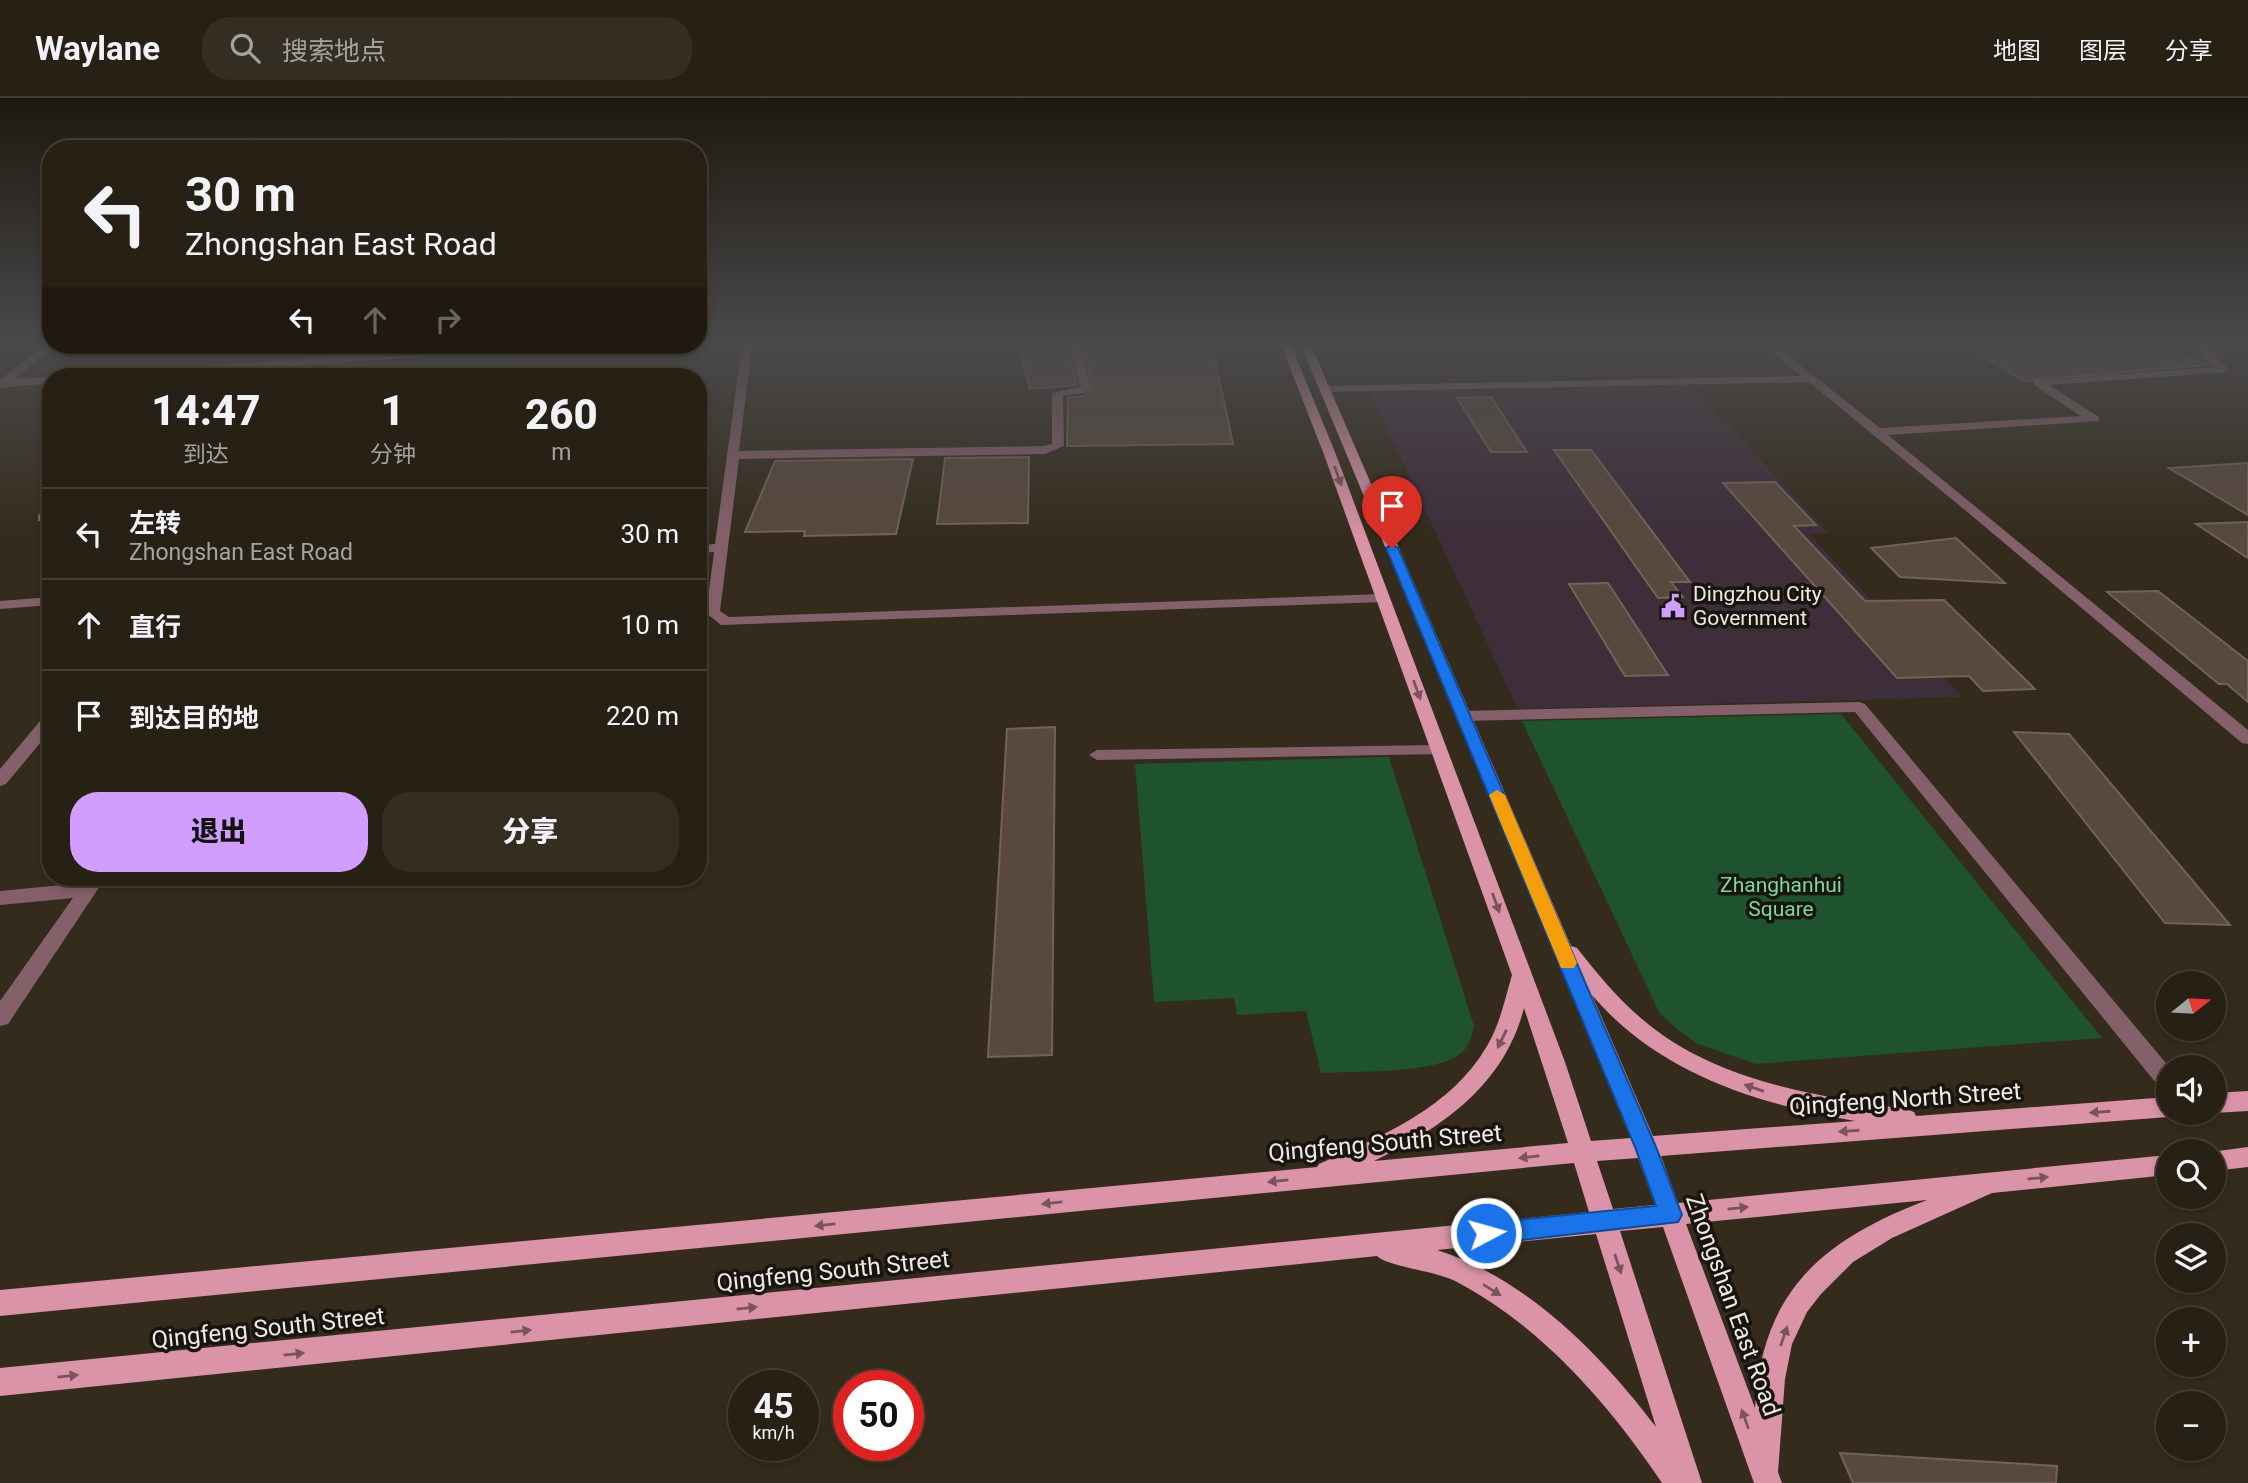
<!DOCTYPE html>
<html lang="zh">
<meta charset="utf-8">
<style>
:root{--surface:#272015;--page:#332d22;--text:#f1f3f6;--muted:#a4a3a0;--line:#433e34;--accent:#d19dfe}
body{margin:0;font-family:Roboto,"Noto Sans SC",sans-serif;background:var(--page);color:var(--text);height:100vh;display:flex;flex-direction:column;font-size:26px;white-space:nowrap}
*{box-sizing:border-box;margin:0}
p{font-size:23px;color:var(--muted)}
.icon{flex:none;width:38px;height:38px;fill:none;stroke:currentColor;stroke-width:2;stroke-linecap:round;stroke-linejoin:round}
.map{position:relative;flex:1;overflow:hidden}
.side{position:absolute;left:42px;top:270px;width:665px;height:518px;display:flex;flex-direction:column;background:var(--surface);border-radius:28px;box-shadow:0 4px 10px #0003,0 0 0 2px var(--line)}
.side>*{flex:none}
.top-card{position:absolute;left:42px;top:42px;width:665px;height:214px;border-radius:28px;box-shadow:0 4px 10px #0003,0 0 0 2px var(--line);background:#272015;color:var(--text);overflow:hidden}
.needle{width:46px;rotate:72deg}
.tools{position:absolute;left:2156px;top:873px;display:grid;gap:14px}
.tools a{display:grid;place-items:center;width:70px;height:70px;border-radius:50%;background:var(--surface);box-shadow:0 4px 10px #0003,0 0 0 2px var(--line);font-size:35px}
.speed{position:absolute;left:728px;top:1272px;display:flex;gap:14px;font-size:35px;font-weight:700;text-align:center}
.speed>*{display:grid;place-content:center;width:91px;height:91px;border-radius:50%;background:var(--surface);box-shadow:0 4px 10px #0003,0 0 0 2px var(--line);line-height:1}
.speed small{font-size:18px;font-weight:400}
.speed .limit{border:10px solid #d22;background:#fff;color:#111}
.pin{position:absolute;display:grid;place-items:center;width:60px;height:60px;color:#fff;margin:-72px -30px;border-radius:50% 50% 50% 0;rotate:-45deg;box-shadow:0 0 7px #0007}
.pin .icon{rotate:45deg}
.me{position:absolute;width:77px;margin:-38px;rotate:84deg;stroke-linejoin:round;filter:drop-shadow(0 0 5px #0008)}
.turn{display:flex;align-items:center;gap:24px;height:147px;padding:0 28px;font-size:32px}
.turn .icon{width:91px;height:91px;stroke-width:2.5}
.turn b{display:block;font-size:49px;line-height:60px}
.lanes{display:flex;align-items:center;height:66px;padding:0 28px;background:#0003;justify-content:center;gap:35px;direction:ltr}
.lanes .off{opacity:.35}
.eta{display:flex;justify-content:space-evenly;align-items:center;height:119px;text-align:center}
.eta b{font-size:42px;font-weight:800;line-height:49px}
.button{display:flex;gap:14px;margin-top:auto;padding:14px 28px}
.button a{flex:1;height:80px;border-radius:28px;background:var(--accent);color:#111;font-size:28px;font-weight:800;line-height:80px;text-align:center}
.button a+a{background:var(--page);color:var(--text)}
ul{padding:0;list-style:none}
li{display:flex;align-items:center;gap:21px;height:91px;padding:0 28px;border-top:2px solid var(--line)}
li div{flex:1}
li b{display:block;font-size:26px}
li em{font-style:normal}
header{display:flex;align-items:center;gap:42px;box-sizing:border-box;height:98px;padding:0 35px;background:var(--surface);border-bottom:2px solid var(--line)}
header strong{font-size:33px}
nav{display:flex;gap:38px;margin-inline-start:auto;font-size:24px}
.search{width:490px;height:63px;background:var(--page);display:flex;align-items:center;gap:18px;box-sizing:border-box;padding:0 24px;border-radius:28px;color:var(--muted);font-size:26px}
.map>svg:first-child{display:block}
</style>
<header>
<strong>Waylane</strong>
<div class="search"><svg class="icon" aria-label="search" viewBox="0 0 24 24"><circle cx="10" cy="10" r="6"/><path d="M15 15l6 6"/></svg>搜索地点</div>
<nav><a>地图</a><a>图层</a><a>分享</a></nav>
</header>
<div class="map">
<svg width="2248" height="1385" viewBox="0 0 2248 1385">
<rect width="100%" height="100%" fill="#342b1c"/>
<path fill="#3e2e3a" d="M1689 286 1829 435 1809 436 1962 599 1518 611 1369 292Z"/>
<path fill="#40331e" d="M83 247H360L60 266Z"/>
<g fill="#1e532e">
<path d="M1841 616 2102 940 1756 966 1698 946 1678 932 1659 914 1522 623Z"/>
<path d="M1389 659 1474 928C1471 940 1470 948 1460 956 1435 976 1354 973 1321 975L1306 913 1237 917 1234 900 1154 904 1135 666Z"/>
</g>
<g fill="#58483d" stroke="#736256" stroke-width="2">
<path d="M1018 247H1067L1077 287 1030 291Z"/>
<path d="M1082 247H1212L1233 346 1067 348 1068 300 1084 298 1093 291Z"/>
<path d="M2027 247H2161L2206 267 2024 283 1981 258 2040 253Z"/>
<path d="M1491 299 1527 354H1491L1457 300Z"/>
<path d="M1554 352H1591L1690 484H1671L1683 499 1658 500Z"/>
<path d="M1029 359 1028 425 937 426 945 360Z"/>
<path d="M913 361 896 436 804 438 805 433 745 434 775 363Z"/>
<path d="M2248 365V417L2169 370Z"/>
<path d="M1775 384 1816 427 1794 428 1865 503 1944 502 2035 591 1983 593 1969 578 1897 580 1723 385Z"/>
<path d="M2248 424V460L2196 426Z"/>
<path d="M1956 440 2005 485 1900 479 1871 450Z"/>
<path d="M1608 485 1668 577 1625 578 1569 486Z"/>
<path d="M2158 493 2248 563V604L2227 586H2219L2107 494Z"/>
<path d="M1055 629 1052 957 988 959 1007 631Z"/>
<path d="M2014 634 2069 636 2230 827 2165 825Z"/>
<path d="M1840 1355 2057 1368 2056 1385H1853Z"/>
</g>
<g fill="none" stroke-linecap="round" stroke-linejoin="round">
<g fill="#84616a" fill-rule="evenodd">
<path d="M45 247H56L14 281 51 279V285L0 290V282Z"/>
<path d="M513 247H559L554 250 144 278H96L101 275Z"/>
<path d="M742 247H752L739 353 1044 348 1052 346V295L1080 289 1069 247H1079L1091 290 1084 295 1063 298 1064 348 1045 356 739 361 720 513 729 519 1383 496 1390 500 1383 504 721 527 706 515 714 454 698 455V447L715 446Z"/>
<path d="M1764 247H1775L1880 330 2081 318 2034 287V283L2215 269 2202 258 2203 254 2192 247C2202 246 2212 248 2219 255L2214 258 2228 270V274L2049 287 2099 319V323L1888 337 2248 632V646L2242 645 1971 417 1809 284 1325 294 1320 291 1325 288 1801 278Z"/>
<path d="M51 408V420L48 423H38V417Z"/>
<path d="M51 499V507L0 511V503Z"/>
<path d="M1859 604 1865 606 2170 970 2168 992 2160 990 1855 614 1463 623 1455 618 1463 613Z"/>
<path d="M51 616V632L6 686 0 688V671L45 617Z"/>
<path d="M1439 647 1447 652 1445 656 1097 662 1089 657 1097 652Z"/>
<path d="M87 779H106L8 926 0 928V903L73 800 0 807V793L83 785Z"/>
</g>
<g fill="#db93a7" fill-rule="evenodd">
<path d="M1281 247H1291L1335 354 1565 964 1591 1043 1631 1040 1301 247H1311L1571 848 1577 850C1597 875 1617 900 1642 921 1714 983 1815 998 1906 1011L1914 1014 1916 1018 2168 999V1015H2176L2168 1019 1661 1058 1678 1105 2168 1057V1077L1992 1095 1892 1140 1853 1164 1821 1196 1807 1214 1792 1246 1785 1281 1778 1374 1782 1385H1754L1663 1129 1620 1133 1702 1385H1662C1609 1306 1542 1229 1457 1184 1438 1173 1388 1169 1377 1158L0 1298V1270L1589 1114 1574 1065 0 1218V1192L1317 1069 1319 1066C1382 1038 1451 1010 1487 948 1500 926 1505 901 1512 877L1323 354ZM1592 897C1658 975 1757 1006 1855 1023L1653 1038ZM1524 910 1568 1045 1374 1063C1441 1030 1504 988 1524 910ZM1638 1060 1655 1107 1613 1111 1597 1063ZM1927 1102C1823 1142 1762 1192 1755 1310L1686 1126ZM1596 1136 1656 1329C1600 1255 1527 1181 1437 1152Z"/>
<path d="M2248 993V1013L2214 1015V995Z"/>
<path d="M2248 1049V1069L2214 1073V1054H2211Z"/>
</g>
</g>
<defs><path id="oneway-solid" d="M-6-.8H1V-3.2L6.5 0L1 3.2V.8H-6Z" transform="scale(1.75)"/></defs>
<g fill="#7a545a">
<use href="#oneway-solid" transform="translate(1338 378) rotate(70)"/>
<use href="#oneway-solid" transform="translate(1417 592) rotate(70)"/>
<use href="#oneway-solid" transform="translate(1496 805) rotate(70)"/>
<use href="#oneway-solid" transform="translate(1502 941) rotate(116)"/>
<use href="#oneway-solid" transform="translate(1754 990) rotate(-161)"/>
<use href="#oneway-solid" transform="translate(2100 1014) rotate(176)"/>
<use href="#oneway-solid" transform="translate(1849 1033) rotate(176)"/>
<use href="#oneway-solid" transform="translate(1529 1059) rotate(174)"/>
<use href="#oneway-solid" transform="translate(2038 1080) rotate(-6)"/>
<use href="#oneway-solid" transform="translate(1278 1083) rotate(174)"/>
<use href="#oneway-solid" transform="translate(1052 1105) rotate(174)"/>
<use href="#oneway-solid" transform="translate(1738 1110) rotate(-6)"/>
<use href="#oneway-solid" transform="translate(825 1127) rotate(174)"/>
<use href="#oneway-solid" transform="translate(1618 1166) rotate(72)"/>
<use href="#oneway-solid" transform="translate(1492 1192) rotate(32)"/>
<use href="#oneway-solid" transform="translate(747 1210) rotate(-6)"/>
<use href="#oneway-solid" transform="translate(521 1233) rotate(-6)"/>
<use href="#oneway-solid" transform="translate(1784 1238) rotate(-71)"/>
<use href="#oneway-solid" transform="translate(294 1256) rotate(-6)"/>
<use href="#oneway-solid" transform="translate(68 1278) rotate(-6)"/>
<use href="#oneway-solid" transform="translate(1745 1321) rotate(-110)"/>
</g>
<linearGradient id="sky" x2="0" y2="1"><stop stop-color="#1d180f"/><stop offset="0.56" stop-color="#4a4a4b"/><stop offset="1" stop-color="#4a4a4b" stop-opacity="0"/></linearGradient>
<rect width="2248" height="440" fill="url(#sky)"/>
<path fill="#1a73e8" stroke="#114b97" stroke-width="2" d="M1392 446 1398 450 1656 1049 1682 1117 1678 1124 1486 1146 1478 1143 1475 1135 1478 1128 1486 1125 1656 1108 1635 1049 1386 450Z"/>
<path fill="#f59e0b" d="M1497 692 1505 697 1577 865 1574 870H1561L1559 865 1489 697Z"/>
<defs>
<g id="civic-bare" transform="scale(1.89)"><path d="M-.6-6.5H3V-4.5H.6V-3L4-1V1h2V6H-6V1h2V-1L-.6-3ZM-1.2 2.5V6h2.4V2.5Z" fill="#d19dfe" stroke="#18140e" stroke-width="2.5" paint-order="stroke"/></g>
</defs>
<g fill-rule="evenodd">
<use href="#civic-bare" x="1673" y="508"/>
</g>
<g text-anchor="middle" stroke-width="7" stroke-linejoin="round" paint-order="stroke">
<g font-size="21" fill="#f0eae1" stroke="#18140e" text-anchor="start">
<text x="1693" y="503">Dingzhou City<tspan x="1693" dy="24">Government</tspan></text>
</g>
<g font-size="21" fill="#7bda93" stroke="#18140e">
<text x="1781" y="794">Zhanghanhui<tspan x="1781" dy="24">Square</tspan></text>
</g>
<g font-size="24" fill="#f0eae1" stroke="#18140e">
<text transform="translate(1905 1001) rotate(-4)" y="8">Qingfeng North Street</text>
<text transform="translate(1385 1045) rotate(-5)" y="8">Qingfeng South Street</text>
<text transform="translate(833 1173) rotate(-6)" y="8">Qingfeng South Street</text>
<text transform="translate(1733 1207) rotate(70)" y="8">Zhongshan East Road</text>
<text transform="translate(268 1230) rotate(-6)" y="8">Qingfeng South Street</text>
</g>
</g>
</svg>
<div class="tools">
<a><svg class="needle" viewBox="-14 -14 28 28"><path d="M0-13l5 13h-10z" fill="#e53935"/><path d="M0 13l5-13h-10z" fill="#a4a3a0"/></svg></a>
<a><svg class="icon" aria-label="sound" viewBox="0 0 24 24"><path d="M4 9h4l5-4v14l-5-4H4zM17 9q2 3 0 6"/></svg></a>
<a><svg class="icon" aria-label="search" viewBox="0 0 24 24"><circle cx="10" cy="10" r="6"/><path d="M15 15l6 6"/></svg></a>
<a><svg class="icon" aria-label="layers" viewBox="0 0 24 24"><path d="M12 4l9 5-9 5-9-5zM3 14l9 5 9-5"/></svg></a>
<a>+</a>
<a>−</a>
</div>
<div class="speed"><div>45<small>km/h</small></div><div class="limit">50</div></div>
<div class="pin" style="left:1392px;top:450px;background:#d93025"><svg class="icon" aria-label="arrive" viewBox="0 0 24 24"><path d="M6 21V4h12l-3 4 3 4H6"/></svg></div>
<svg class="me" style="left:1486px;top:1135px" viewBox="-20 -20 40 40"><circle r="17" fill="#1a73e8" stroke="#fff" stroke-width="3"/><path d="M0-11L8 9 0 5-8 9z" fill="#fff"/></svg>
<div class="top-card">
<div class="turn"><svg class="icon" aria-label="left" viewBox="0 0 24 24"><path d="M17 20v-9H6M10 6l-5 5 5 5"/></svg><div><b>30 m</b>Zhongshan East Road</div></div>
<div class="lanes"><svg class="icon" aria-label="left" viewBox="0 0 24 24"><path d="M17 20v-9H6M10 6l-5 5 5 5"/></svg><svg class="icon off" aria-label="ahead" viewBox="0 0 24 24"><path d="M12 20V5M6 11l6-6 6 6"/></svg><svg class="icon off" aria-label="right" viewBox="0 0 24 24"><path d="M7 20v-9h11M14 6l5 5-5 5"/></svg></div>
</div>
<section class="side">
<div class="eta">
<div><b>14:47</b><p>到达</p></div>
<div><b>1</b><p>分钟</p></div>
<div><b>260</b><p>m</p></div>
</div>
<ul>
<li><svg class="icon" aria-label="left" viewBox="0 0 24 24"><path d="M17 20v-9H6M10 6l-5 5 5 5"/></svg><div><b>左转</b><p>Zhongshan East Road</p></div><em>30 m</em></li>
<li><svg class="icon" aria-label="ahead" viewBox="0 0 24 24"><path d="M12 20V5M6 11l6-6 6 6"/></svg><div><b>直行</b></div><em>10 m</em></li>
<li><svg class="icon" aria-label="arrive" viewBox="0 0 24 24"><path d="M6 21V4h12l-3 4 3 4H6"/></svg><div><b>到达目的地</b></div><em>220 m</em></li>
</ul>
<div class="button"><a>退出</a><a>分享</a></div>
</section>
</div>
